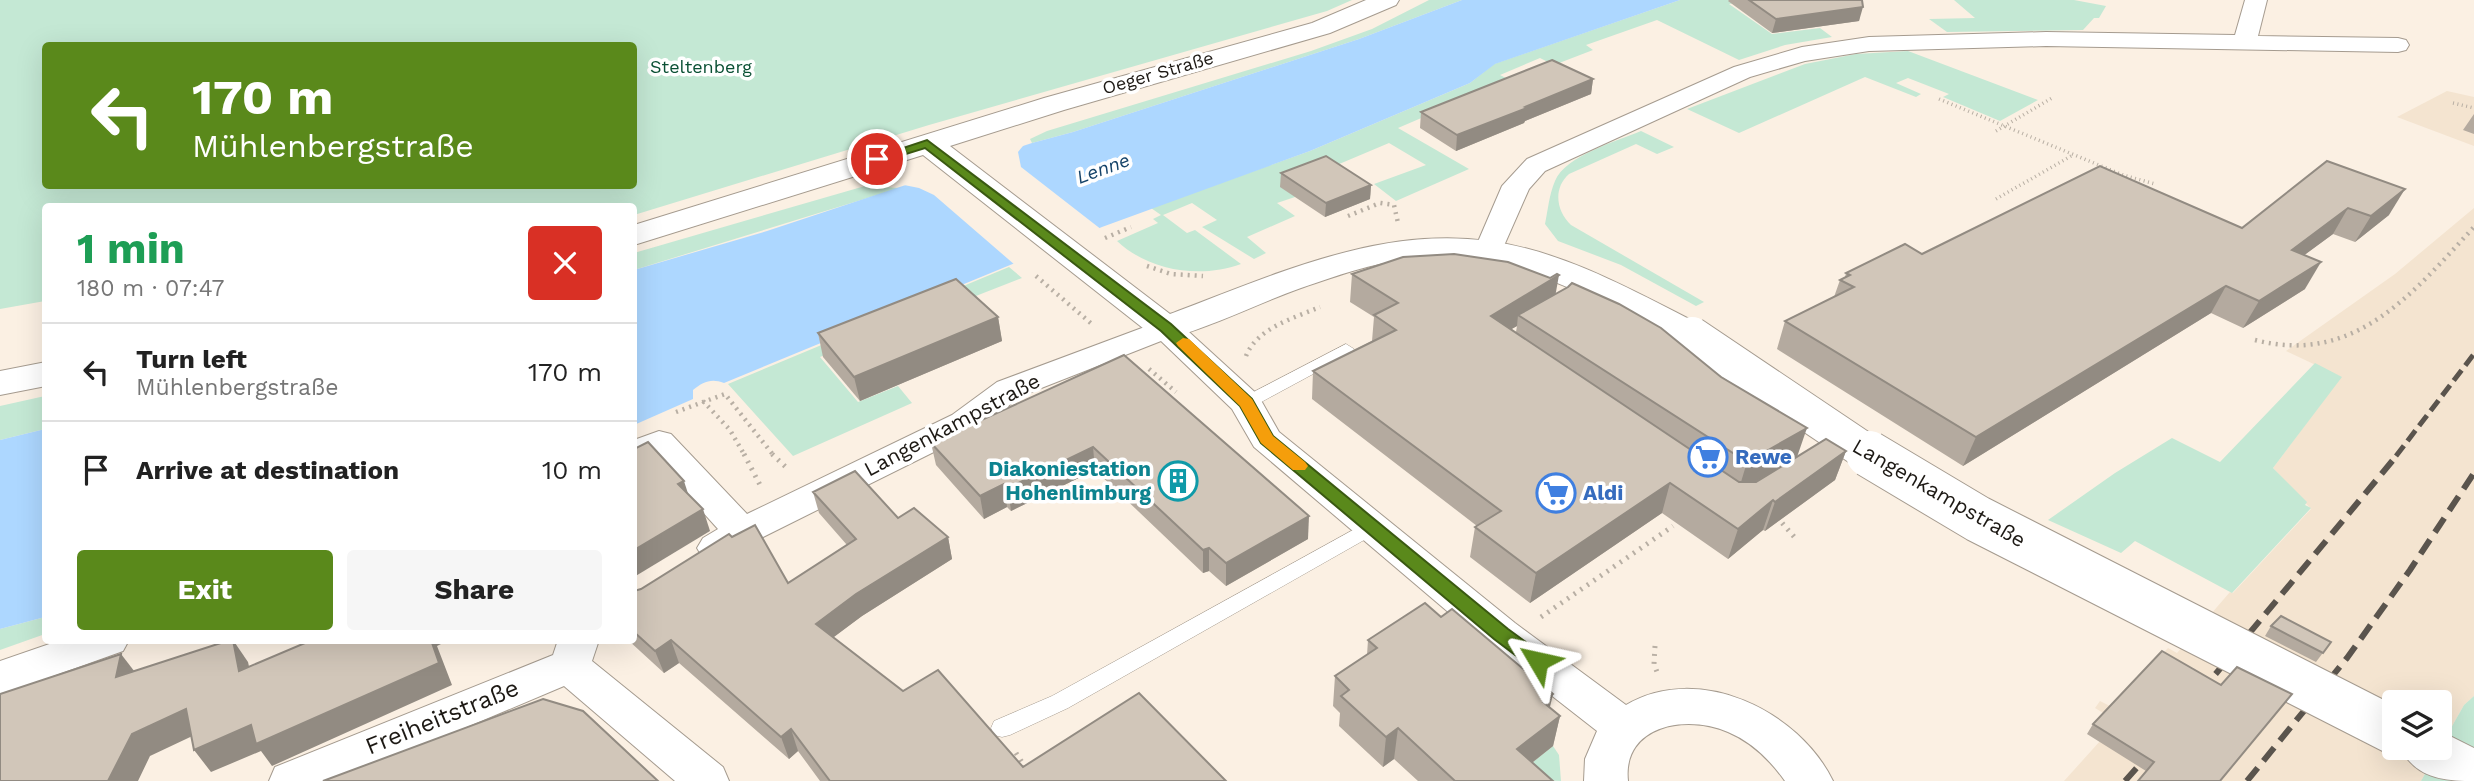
<!DOCTYPE html>
<meta charset="utf-8">
<style>
:root{--surface:#fff;--page:#f6f6f6;--text:#222;--muted:#767676;--line:#e0e0e0;--accent:#5a891b}
body{margin:0;font-family:"Work Sans",sans-serif;background:var(--page);color:var(--text);height:100vh;display:flex;flex-direction:column;font-size:26px;white-space:nowrap}
*{box-sizing:border-box;margin:0}
p{font-size:23px;color:var(--muted)}
.icon{flex:none;width:38px;height:38px;fill:none;stroke:currentColor;stroke-width:2;stroke-linecap:round;stroke-linejoin:round}
.map{position:relative;flex:1;overflow:hidden}
.drawer{position:absolute;left:42px;top:203px;width:595px;height:441px;display:flex;flex-direction:column;background:var(--surface);border-radius:7px;box-shadow:0 7px 28px #0002}
.drawer>*{flex:none}
.top-card{position:absolute;left:42px;top:42px;width:595px;height:147px;border-radius:7px;box-shadow:0 7px 28px #0002;background:#5a891b;color:#fff;overflow:hidden}
.buttons{position:absolute;left:2382px;top:690px;display:grid;gap:14px}
.buttons a{display:grid;place-items:center;width:70px;height:70px;border-radius:7px;background:var(--surface);box-shadow:0 7px 28px #0002;font-size:35px}
.pin{position:absolute;display:grid;place-items:center;width:60px;height:60px;color:#fff;margin:-30px;border:4px solid #fff;border-radius:50%;box-shadow:0 2px 7px #0007}
.me{position:absolute;width:77px;margin:-38px;rotate:306deg;stroke-linejoin:round;filter:drop-shadow(0 0 5px #0008)}
.turn{display:flex;align-items:center;gap:24px;height:147px;padding:0 35px;font-size:32px}
.turn .icon{width:91px;height:91px;stroke-width:2.5}
.turn b{display:block;font-size:49px;line-height:60px}
.round{display:grid;place-items:center;flex:none;width:74px;height:74px;border-radius:7px;background:var(--page)}
.headline{display:flex;align-items:center;justify-content:space-between;height:119px;padding:0 35px}
h1{font-size:42px;font-weight:700;line-height:52px;color:#1e9e55}
.button{display:flex;gap:14px;margin-top:auto;padding:14px 35px}
.button a{flex:1;height:80px;border-radius:7px;background:var(--accent);color:#fff;font-size:28px;font-weight:700;line-height:80px;text-align:center}
.button a+a{background:var(--page);color:var(--text)}
ul{padding:0;list-style:none}
li{display:flex;align-items:center;gap:21px;height:98px;padding:0 35px;border-top:2px solid var(--line)}
li div{flex:1}
li b{display:block;font-size:26px}
li em{font-style:normal}
.map>svg:first-child{display:block}
</style>
<div class="map">
<svg width="2474" height="781" viewBox="0 0 2474 781">
<rect width="100%" height="100%" fill="#fbf0e3"/>
<g fill="#f4e4d0" fill-rule="evenodd">
<path d="M2447 91 2474 97V146L2397 117Z"/>
<path d="M2474 208V696L2464 705 2421 781H2064L2110 730 2105 714 2095 708 2100 701 2112 707 2168 648 2177 653 2230 592 2233 593 2311 509 2273 468 2341 377 2286 351 2395 274ZM2394 702H2440V747H2394Z"/>
</g>
<g fill="#c4e8d4" fill-rule="evenodd">
<path d="M0 0H1352L1327 11 929 125 634 215V206H46L45 301 0 309ZM46 46H634V186H46Z"/>
<path d="M1429 0H1462L1359 39 1073 132 1032 143 1030 139 1047 131 1311 51 1372 29Z"/>
<path d="M1680 0H1754L1729 4 1772 34 1820 28 1832 37 1785 45 1739 60 1657 20 1586 45 1593 50 1554 65 1540 58 1500 75 1510 80 1398 128 1469 169 1396 201 1374 184 1426 165 1389 143 1325 170 1295 197 1277 203 1295 216 1247 237 1266 253 1254 259 1202 227 1217 220 1192 203 1163 215 1187 233 1195 230 1241 264C1200 279 1149 271 1117 241L1158 223 1153 219 1161 215 1151 208 1310 151 1470 83 1494 64Z"/>
<path d="M1954 0H2074L2106 6 2099 18H2094L2083 30 1947 32 1929 19 1975 18Z"/>
<path d="M1908 51 2038 100 2000 121 1943 97 1949 94 1908 78 1896 83 1921 94 1916 97 1865 77 1739 133 1687 109 1805 64 1856 54Z"/>
<path d="M1641 131 1674 147 1657 154 1636 144 1569 174C1553 188 1556 211 1571 225L1704 302 1696 306 1621 265 1558 241 1545 224C1548 210 1549 195 1555 181 1565 156 1617 141 1641 131Z"/>
<path d="M865 186 900 188 634 270V253Z"/>
<path d="M1009 267 1022 278 820 357 858 402 898 386 912 403 793 456 728 384Z"/>
<path d="M2315 363 2342 377 2273 468 2307 502 2305 505 2311 508 2232 593 2135 541 2121 553 2048 520 2115 473 2172 438 2220 462Z"/>
<path d="M45 396V429L0 440V406Z"/>
<path d="M45 617V634L0 650V629Z"/>
<path d="M2474 696V781H2421L2464 705Z"/>
<path d="M1553 746 1559 755 1561 781 1511 779Z"/>
</g>
<g fill="#add7ff">
<path d="M1462 0H1680L1495 64 1470 83 1310 151 1102 227 724 383C711 378 703 382 693 390V399L634 425V270L767 231 1032 143 1073 132 1359 39Z"/>
<path d="M45 429V617L0 629V440Z"/>
</g>
<path fill="#fbf0e3" d="M1027 141 1018 152 1021 167 1102 230 1015 265 934 195 919 188 899 184Z"/>
<g fill="none" stroke-linecap="round" stroke-linejoin="round">
<g stroke="#a59b8f" stroke-width="1">
<g id="lane">
<path d="M1346 344 1354 349 1352 353 1252 407H1240L1237 403 1240 399Z"/>
<path d="M1373 519 1380 521 1383 526 1380 531 1068 708 1010 735 1002 737 994 735 991 728 994 721 1052 696Z"/>
</g>
</g>
<g stroke="#a59b8f" stroke-width="2">
<g id="street">
<path d="M2245 0H2267L2258 36 2398 38 2406 40 2409 45 2406 50 2398 52 2046 46 1869 51 1805 61 1750 77 1545 171 1529 189 1499 257 1489 260 1479 257 1474 251 1502 186 1527 159 1734 67 1802 47 1869 37 2046 32 2235 35Z"/>
<path d="M1166 319 1177 321 1258 395 1279 432 1515 623 1626 705C1699 662 1799 711 1833 781H1785C1770 760 1752 742 1728 732 1687 714 1622 725 1628 781H1584L1585 759 1597 731 1487 645 1254 447 1232 409 1161 341 1021 396 976 431 755 541C737 553 724 564 703 558L697 548 703 538 718 529 654 458 634 465V440L659 431 671 434 747 514 952 415 997 382Z"/>
<path d="M61 640H129L123 651 0 695V661Z"/>
<path d="M558 640H599L592 661 723 767 729 781H675L564 686 339 781H269L275 767 553 655Z"/>
</g>
</g>
<g stroke="#a59b8f" stroke-width="2">
<g id="secondary">
<path d="M1366 0H1399L1396 5 1330 33 1064 110 950 146 1170 314C1272 276 1377 226 1488 241 1566 251 1637 293 1705 327L1710 335 1705 343 1692 346 1679 343C1591 297 1512 249 1409 259 1372 263 1336 276 1301 288 1256 304 1212 327 1166 339L1153 336 923 155 634 245V225L1044 98 1312 23Z"/>
<path d="M46 362V386L0 395V371Z"/>
<path d="M2440 731 2474 748V781C2443 781 2415 778 2400 747H2440Z"/>
</g>
</g>
<g stroke="#b8afa4" stroke-width="3.5" stroke-dasharray="1 3.5" stroke-linecap="butt">
<path d="M1939 99 2123 175 2155 184"/>
<path d="M2453 103 2474 108"/>
<path d="M1996 131 2052 98"/>
<path d="M1996 199 2073 155"/>
</g>
<g stroke="#b8afa4" stroke-width="4.5" stroke-dasharray="2 5" stroke-linecap="butt">
<path d="M1348 216 1380 203 1394 205 1398 223"/>
<path d="M1105 238 1131 227"/>
<path d="M1147 266 1171 274 1203 276"/>
<path d="M1036 276 1093 325"/>
<path d="M2255 340C2355 366 2413 293 2474 227"/>
<path d="M1246 356C1257 328 1294 318 1320 307"/>
<path d="M1149 369 1176 392"/>
<path d="M703 401 730 430 745 456"/>
<path d="M676 412 725 394 774 456"/>
</g>
<g stroke="#b8afa4" stroke-width="5" stroke-dasharray="2 6" stroke-linecap="butt">
<path d="M744 454 760 485"/>
<path d="M772 454 789 470"/>
<path d="M1777 517 1796 539"/>
<path d="M1541 617 1673 526"/>
<path d="M1655 646 1654 664 1657 672"/>
<path d="M1016 753 1025 767 1023 769"/>
</g>
<use href="#lane" fill="#fff" fill-rule="evenodd"/>
<use href="#street" fill="#fff" fill-rule="evenodd"/>
<use href="#secondary" fill="#fff" fill-rule="evenodd"/>
<path stroke="#5a544d" stroke-width="5" stroke-dasharray="13 6" stroke-linecap="butt" d="M2396 456 2474 354"/>
<g stroke="#5a544d" stroke-width="6" stroke-dasharray="17 9" stroke-linecap="butt">
<path d="M2199 694 2398 454"/>
<path d="M2125 781 2152 751"/>
<path d="M2247 781 2347 658 2410 570 2474 473"/>
</g>
<g stroke="#a59b8f" stroke-width="38" stroke-linecap="butt">
<path id="secondary-bridge-far1" d="M1692 335 1872 456"/>
</g>
<g stroke="#a59b8f" stroke-width="48" stroke-linecap="butt">
<path id="secondary-bridge" d="M1869 454 1978 519 2394 731"/>
</g>
<use href="#secondary-bridge-far1" stroke="#fff" stroke-width="36"/>
<use href="#secondary-bridge" stroke="#fff" stroke-width="46"/>
</g>
<g fill="#b4aa9f" fill-rule="evenodd">
<path d="M1729 0H1862L1859 21 1772 33 1728 1Z"/>
<path d="M1593 79 1591 94 1525 121 1524 123 1456 151 1420 128 1421 112Z"/>
<path d="M2474 114V134L2463 130Z"/>
<path d="M2327 161 2389 215 2355 242 2333 234 2304 255 2305 289 2243 328 2211 313 1963 466 1777 349 1785 321 1834 297 1840 280 1845 277 1846 273 1922 254 2242 228Z"/>
<path d="M1281 173 1371 185 1370 199 1325 217 1280 187Z"/>
<path d="M1352 274 1556 294 1797 457 1846 451 1835 480 1765 531 1763 530 1728 559 1662 513 1530 603 1470 557 1475 527 1477 526 1312 399 1313 371 1372 341 1374 317 1350 302ZM1517 326 1516 332 1511 329Z"/>
<path d="M998 317 1002 341 860 401 823 357 818 333Z"/>
<path d="M1124 355 1308 539 1226 586 1209 571 1203 573 1095 470 1011 511 1007 507 984 519 936 465 931 443Z"/>
<path d="M813 492 898 518 948 537 952 559 862 616 833 637 903 691 1023 767 1226 781H820L798 751 789 759 679 663 664 673 628 640H634V591L788 583 847 545 819 513Z"/>
<path d="M2271 626 2331 642 2316 662 2265 636Z"/>
<path d="M1368 640 1550 707 1560 716 1553 746 1532 763 1553 781H1418L1394 759 1383 767 1339 726 1340 713 1333 706 1335 676 1367 655Z"/>
<path d="M2221 685 2284 704 2220 781H2138L2146 771 2087 734 2093 724Z"/>
</g>
<g fill="#928b82">
<path d="M1863 7 1859 21 1772 33 1776 19Z"/>
<path d="M1593 79 1591 94 1525 121 1524 123 1456 151 1457 135Z"/>
<path d="M1371 185 1370 199 1325 217 1326 203Z"/>
<path d="M2405 189 2389 215 2355 242 2371 216Z"/>
<path d="M2348 208 2333 234 2276 276 2292 250Z"/>
<path d="M2321 262 2305 289 2243 328 2259 301Z"/>
<path d="M1559 275 1554 303 1518 315 1517 326 1486 344 1491 316Z"/>
<path d="M2226 286 2211 313 1963 466 1976 437Z"/>
<path d="M998 317 1002 341 860 401 854 377Z"/>
<path d="M1807 428 1797 457 1738 492 1747 462Z"/>
<path d="M1093 447 1095 470 1011 511 1008 488Z"/>
<path d="M1846 451 1835 480 1765 531 1775 502Z"/>
<path d="M684 481 691 503 678 484Z"/>
<path d="M1670 483 1662 513 1530 603 1536 573Z"/>
<path d="M1004 484 1007 507 984 519 980 496Z"/>
<path d="M1773 500 1763 530 1728 559 1738 529Z"/>
<path d="M703 509 710 531 634 577V550Z"/>
<path d="M1309 516 1308 539 1226 586V563Z"/>
<path d="M948 537 952 559 862 616 822 646 816 624 856 594Z"/>
<path d="M1209 548V571L1203 573V550Z"/>
<path d="M233 640 248 662 255 693 239 671Z"/>
<path d="M431 640H449L437 646 452 685 272 766 261 751 211 772 194 750 251 725Z"/>
<path d="M671 640 679 663 664 673 655 651Z"/>
<path d="M121 654 138 676 116 677Z"/>
<path d="M1553 694 1546 724 1543 702Z"/>
<path d="M186 709 203 731 150 756 138 781H108L132 734Z"/>
<path d="M1560 716 1553 746 1511 779 1517 749Z"/>
<path d="M1398 728 1394 759 1383 767 1386 737Z"/>
<path d="M791 729 798 751 789 759 781 737Z"/>
</g>
<g fill="#d1c6b9" stroke="#928b82" stroke-width="2">
<path d="M1749 0H1862L1863 7 1776 19Z"/>
<path d="M1552 60 1593 79 1525 107 1527 108 1457 135 1421 112Z"/>
<path d="M1326 156 1371 185 1326 203 1281 173Z"/>
<path d="M2327 161 2405 189 2371 216 2348 208 2292 250 2321 262 2259 301 2226 286 1976 437 1785 321 1854 287 1840 280 1850 275 1846 273 1905 244 1922 254 2100 166 2242 228Z"/>
<path d="M1454 254 1508 262 1550 278 1557 274 1559 275 1491 316 1739 482H1756L1826 439 1846 451 1775 502 1773 500 1738 529 1670 483 1536 573 1475 527 1501 511 1313 371 1396 330 1374 315 1398 303 1352 274 1403 257Z"/>
<path d="M956 279 998 317 854 377 818 333Z"/>
<path d="M1572 283 1619 304 1661 328 1721 377 1807 428 1747 462 1518 315 1568 287Z"/>
<path d="M1124 355 1309 516 1226 563 1209 548 1203 550 1093 447 1008 488 1004 484 980 496 931 443Z"/>
<path d="M648 442 684 481 678 484 703 509 634 550V449Z"/>
<path d="M855 471 898 518 914 508 948 537 856 594 816 624 903 691 938 670 1023 767 1139 693 1226 781H830L791 729 781 737 671 640 655 651 634 632V591L641 589 729 534 732 537 755 525 788 583 856 539 813 492Z"/>
<path d="M1425 603 1441 617 1452 609 1553 694 1543 702 1560 716 1517 749 1553 781H1455L1398 728 1386 737 1341 696 1349 690 1335 676 1377 648 1368 640Z"/>
<path d="M2281 616 2331 642 2323 653 2271 626Z"/>
<path d="M230 640H233L239 671 312 640H431L439 663 256 744 251 725 194 750 186 709 132 734 108 781H0V694L121 654 116 677Z"/>
<path d="M2162 651 2221 685 2237 667 2292 694 2220 781H2138L2154 762 2093 724Z"/>
<path d="M543 699 583 711 658 781H323Z"/>
</g>
<path fill="#5a891b" stroke="#3a5912" stroke-width="2" d="M927 140 1171 324 1252 399 1273 436 1508 629 1545 656 1548 661 1545 667 1538 669 1531 667 1494 639 1261 443 1240 406 1161 331 925 148 877 163 870 159Z"/>
<path fill="#f59e0b" d="M1183 338 1189 339 1252 399 1273 436 1305 462 1308 466 1305 470H1293L1261 443 1240 406 1178 346 1176 343Z"/>
<defs>
<g id="supermarket-ring" transform="scale(2.0125)"><circle r="9.5" fill="#fff" stroke="#3f7fe0" stroke-width="1.5"/><path d="M-6-5.5h2.5l.6 2H6L4.5 2H-2.5L-4.4-4H-6ZM-1.5 3.2a1.3 1.3 0 1 0 .1 0ZM3 3.2a1.3 1.3 0 1 0 .1 0Z" fill="#3f7fe0"/></g>
<g id="building-ring" transform="scale(2.0125)"><circle r="9.5" fill="#fff" stroke="#0f9aa8" stroke-width="1.5"/><path d="M-4-6H4V6H1V3H-1V6H-4ZM-2.5-4.3h1.7v1.8h-1.7ZM.8-4.3h1.7v1.8H.8ZM-2.5-1h1.7V.8h-1.7ZM.8-1h1.7V.8H.8Z" fill="#0f9aa8"/></g>
</defs>
<g fill-rule="evenodd">
<use href="#supermarket-ring" x="1708" y="457"/>
<use href="#building-ring" x="1178" y="481"/>
<use href="#supermarket-ring" x="1556" y="493"/>
</g>
<g text-anchor="middle" stroke-width="7" stroke-linejoin="round" paint-order="stroke">
<g font-size="18" fill="#0a5034" stroke="#fff">
<text x="701" y="73">Steltenberg</text>
</g>
<g font-size="18" fill="#1d1914" stroke="#fff">
<text transform="translate(1158 73) rotate(-16)" y="6">Oeger Straße</text>
</g>
<g font-size="19" font-style="italic" fill="#154369" stroke="#fff">
<text transform="translate(1103 168) rotate(-20)" y="7">Lenne</text>
</g>
<g font-size="21" fill="#1d1914" stroke="#fff">
<text transform="translate(952 425) rotate(-28)" y="7">Langenkampstraße</text>
<text transform="translate(1939 493) rotate(30)" y="7">Langenkampstraße</text>
</g>
<g font-size="21" font-weight="bold" fill="#366cbe" stroke="#fff" text-anchor="start">
<text x="1735" y="464">Rewe</text>
<text x="1583" y="500">Aldi</text>
</g>
<g font-size="21" font-weight="bold" fill="#0d838f" stroke="#fff" text-anchor="end">
<text x="1151" y="476">Diakoniestation<tspan x="1151" dy="24">Hohenlimburg</tspan></text>
</g>
<g font-size="24" fill="#1d1914" stroke="#fff">
<text transform="translate(442 717) rotate(-22)" y="8">Freiheitstraße</text>
</g>
</g>
</svg>
<div class="buttons">
<a><svg class="icon" aria-label="layers" viewBox="0 0 24 24"><path d="M12 4l9 5-9 5-9-5zM3 14l9 5 9-5"/></svg></a>
</div>
<div class="pin" style="left:877px;top:159px;background:#d93025"><svg class="icon" aria-label="arrive" viewBox="0 0 24 24"><path d="M6 21V4h12l-3 4 3 4H6"/></svg></div>
<svg class="me" style="left:1538px;top:661px" viewBox="-20 -20 40 40"><path d="M0-17L14 15 0 8-14 15z" fill="#5a891b" stroke="#fff" stroke-width="4"/></svg>
<div class="top-card">
<div class="turn"><svg class="icon" aria-label="left" viewBox="0 0 24 24"><path d="M17 20v-9H6M10 6l-5 5 5 5"/></svg><div><b>170 m</b>Mühlenbergstraße</div></div>
</div>
<section class="drawer">
<div class="headline"><div><h1>1 min</h1><p>180 m · 07:47</p></div><a class="round" style="background:#d93025;color:#fff"><svg class="icon" aria-label="close" viewBox="0 0 24 24"><path d="M6 6l12 12M18 6L6 18"/></svg></a></div>
<ul>
<li><svg class="icon" aria-label="left" viewBox="0 0 24 24"><path d="M17 20v-9H6M10 6l-5 5 5 5"/></svg><div><b>Turn left</b><p>Mühlenbergstraße</p></div><em>170 m</em></li>
<li><svg class="icon" aria-label="arrive" viewBox="0 0 24 24"><path d="M6 21V4h12l-3 4 3 4H6"/></svg><div><b>Arrive at destination</b></div><em>10 m</em></li>
</ul>
<div class="button"><a>Exit</a><a>Share</a></div>
</section>
</div>
